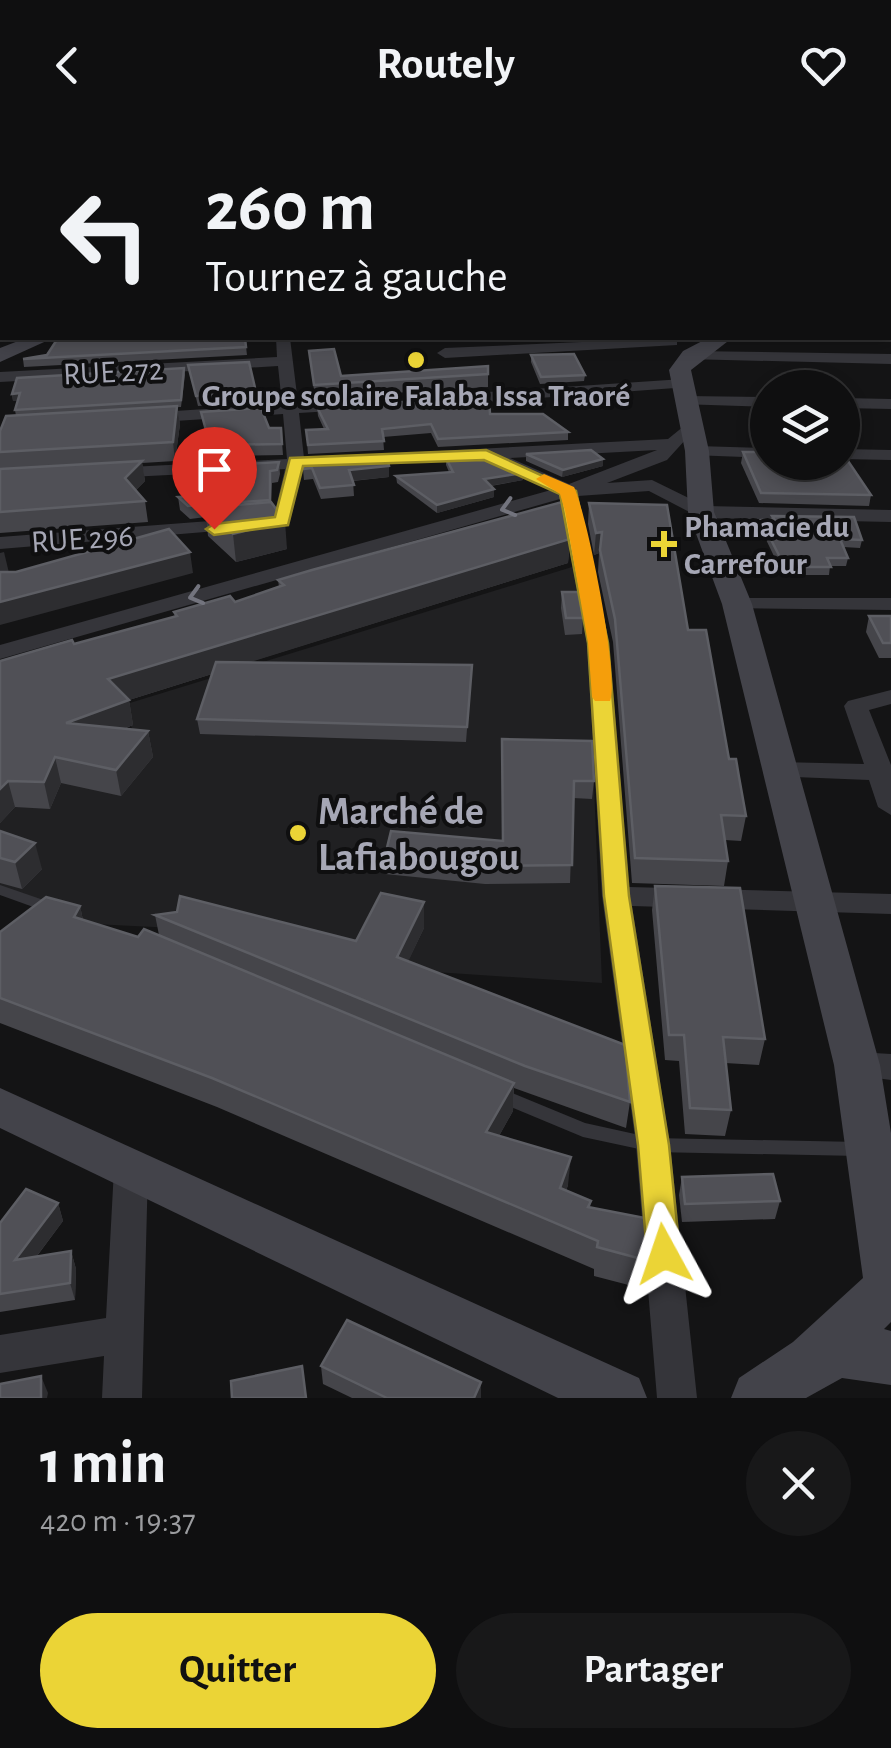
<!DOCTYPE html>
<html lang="fr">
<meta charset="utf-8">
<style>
:root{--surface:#0f0f10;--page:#181819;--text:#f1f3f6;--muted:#9b9c9f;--line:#2f2f30;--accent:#ebd436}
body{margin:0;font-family:"Alegreya Sans",sans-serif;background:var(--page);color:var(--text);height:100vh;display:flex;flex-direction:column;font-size:38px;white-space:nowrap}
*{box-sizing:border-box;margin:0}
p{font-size:32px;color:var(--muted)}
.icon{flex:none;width:55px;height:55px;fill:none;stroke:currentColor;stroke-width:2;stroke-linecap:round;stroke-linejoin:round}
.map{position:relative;height:1268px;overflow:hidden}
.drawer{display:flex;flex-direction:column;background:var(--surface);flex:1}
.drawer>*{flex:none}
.hud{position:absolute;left:0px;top:0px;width:892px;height:210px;box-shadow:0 5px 15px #0003,0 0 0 2px var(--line);background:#0f0f10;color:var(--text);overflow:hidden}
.buttons{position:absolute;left:750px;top:240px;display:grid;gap:20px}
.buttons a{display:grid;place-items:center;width:110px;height:110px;border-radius:50%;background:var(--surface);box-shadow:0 5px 15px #0003,0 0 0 2px var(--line);font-size:50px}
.pin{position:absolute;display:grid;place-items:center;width:85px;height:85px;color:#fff;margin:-102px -42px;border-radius:50% 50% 50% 0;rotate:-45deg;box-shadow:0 0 10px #0007}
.pin .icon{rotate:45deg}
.me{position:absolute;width:110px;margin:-55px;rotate:355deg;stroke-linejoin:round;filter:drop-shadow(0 0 8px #0008)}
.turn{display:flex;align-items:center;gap:35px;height:210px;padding:0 40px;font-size:45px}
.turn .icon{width:130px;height:130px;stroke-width:2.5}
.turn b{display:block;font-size:70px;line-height:85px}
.round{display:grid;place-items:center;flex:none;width:105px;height:105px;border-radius:52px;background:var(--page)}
.head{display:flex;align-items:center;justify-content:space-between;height:170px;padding:0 40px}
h1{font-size:60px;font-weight:700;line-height:75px}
.button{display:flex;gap:20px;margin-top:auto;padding:20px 40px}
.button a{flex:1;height:115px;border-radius:60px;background:var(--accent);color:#111;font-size:40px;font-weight:700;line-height:115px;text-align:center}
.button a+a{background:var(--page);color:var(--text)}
header{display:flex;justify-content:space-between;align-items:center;height:130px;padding:0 40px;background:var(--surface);font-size:45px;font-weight:700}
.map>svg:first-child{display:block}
</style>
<header><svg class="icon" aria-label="back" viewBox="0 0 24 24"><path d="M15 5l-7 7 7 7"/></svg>Routely<svg class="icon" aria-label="heart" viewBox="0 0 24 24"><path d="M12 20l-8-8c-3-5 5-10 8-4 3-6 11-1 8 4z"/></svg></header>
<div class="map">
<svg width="891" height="1268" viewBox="0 0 891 1268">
<rect width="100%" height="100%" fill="#141415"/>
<path fill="#202022" d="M585 433 602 853 420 841 299 804 93 794 0 764V642L133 600 120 576Z"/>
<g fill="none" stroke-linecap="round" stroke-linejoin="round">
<g fill="#35353a" fill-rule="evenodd">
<path d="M0 755 55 774 57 778 55 782 50 783 0 765Z"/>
<path d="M498 957 585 993 653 1008 859 1012 865 1014 868 1019 865 1024 859 1026 653 1022 583 1007 492 969 490 964 492 959Z"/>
</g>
<g fill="#35353a" fill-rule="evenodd">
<path d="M0 0 5 1 7 2 0 6Z"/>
<path d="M21 0H85L86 1 20 2Z"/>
<rect x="212" y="0" width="10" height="2"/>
<path d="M559 0H615L616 1 558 2Z"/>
<path d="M752 0H762L763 2H753Z"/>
<rect x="890" y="10" width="1" height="6"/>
<rect x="0" y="18" width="2" height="6"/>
<rect x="890" y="28" width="1" height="6"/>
<rect x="0" y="37" width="2" height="6"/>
<rect x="890" y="52" width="1" height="6"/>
<rect x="890" y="70" width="1" height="6"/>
<path d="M0 79 2 80V86L0 87Z"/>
<rect x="890" y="93" width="1" height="8"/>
<rect x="0" y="108" width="2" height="8"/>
<rect x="890" y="121" width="1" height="8"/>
<rect x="0" y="136" width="2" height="8"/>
<rect x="890" y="153" width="1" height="8"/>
<rect x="0" y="168" width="2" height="8"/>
<rect x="890" y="187" width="1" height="8"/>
<path d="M0 203 2 208H9L7 210 0 211Z"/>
<path d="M276 208H290L298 273 348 270 356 275 348 280 299 283 304 328 668 309 689 292 697 297 667 330 607 353 652 350 705 376 891 380V392L701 388 649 361 578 366 609 513 629 757 891 764V784L632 776 670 1015 697 1268H657L636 1015 602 766 587 513 560 369 0 529V515L551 360 488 329 303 338 289 395 0 419V407L274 386 285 339 110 348 101 343 110 338 287 329 283 284 144 293 136 288 144 283 282 274 278 236 0 252V242L277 227ZM657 320 569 354 510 328Z"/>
<path d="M672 208 677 209V215L445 228 437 223 445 218Z"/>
<path d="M691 221 891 224V234L686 229 683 226Z"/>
<path d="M683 249 691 254 689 257 458 274 450 269 458 264Z"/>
<path d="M685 266 768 267V277L679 274 677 271Z"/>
<path d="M842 268 891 269V279L842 278Z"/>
<path d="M697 316 768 318V328L691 325V317Z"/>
<path d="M842 319 891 320V330L842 329Z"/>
<path d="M737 468H891V480L730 478 726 474Z"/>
<path d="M891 560V574L869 580 891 635V685L878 677 869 650 770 646 766 640 779 632 864 634 844 576 848 571Z"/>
<path d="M857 922 891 924V950L846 944 841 935 846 926Z"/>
<path d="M131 1024 143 1029 148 1039 142 1268H102L104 1226 0 1243V1205L106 1188 114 1039 119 1029Z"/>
</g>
<g fill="#43434a" fill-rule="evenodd">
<path d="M891 101V112H890V101Z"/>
<path d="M26 208H53L0 232V218Z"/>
<path d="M708 208H732L691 240 709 321 714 382 752 474 880 935 891 1003V1192L884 1199 891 1201V1255L842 1248 806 1268H731L739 1248 793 1212 863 1148 834 935 722 474 688 382 685 321 669 240 683 221Z"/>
<path d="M0 958 639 1248 647 1268H558L0 998Z"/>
</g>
</g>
<g fill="#45454a">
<path d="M245 208 247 225 24 237 23 229Z"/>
<path d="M309 221 341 246 488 236V257L315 268Z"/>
<path d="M531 225 585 245 584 251 540 254 531 232Z"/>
<path d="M188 235 256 262 257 272 198 276Z"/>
<path d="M184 238 185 245 181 277H177L180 294 175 331 142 333 145 351 136 360 145 371 148 392 0 403V322L16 286 15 280 18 270 13 271 12 264Z"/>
<path d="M317 277 490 284 568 302V310L438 317 431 303 383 307 384 320 308 324 306 300 324 299 318 286Z"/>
<path d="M201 282 269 298H281L283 325 211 326Z"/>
<path d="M743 322 871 365 869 376 759 373 741 333Z"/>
<path d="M526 324 603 336 562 347 526 331Z"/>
<path d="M446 328 523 343V350L491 356 494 367 437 383 397 353 396 346 449 342 446 335Z"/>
<path d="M279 332 280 344 278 352 272 353 271 372 287 419 236 432 208 406 206 387 190 389 180 380 178 367 222 364 221 357H227Z"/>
<path d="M389 336V347L353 351 354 366 321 369 313 349 304 350 303 339Z"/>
<path d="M589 373 688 500 746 686 741 711 725 710 728 731 724 756 632 753 613 512 598 442 599 423 594 425 588 394Z"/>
<path d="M772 386 862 410 860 418 843 417 848 428 846 436H830L829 445H783L760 397 761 390 771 389Z"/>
<path d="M570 409 568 433 249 532 472 535 466 612 200 604 197 589 212 544 129 570 133 595 124 599 148 601 153 627 121 666 61 653 50 679 15 677 0 693V531L74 514 175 487 174 482 235 472 279 457 278 450Z"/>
<path d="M562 462 583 488 582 504 565 505 561 478Z"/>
<path d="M869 486H891V528H879L866 502Z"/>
<path d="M502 609 594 651 592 669 573 668 570 753 485 754 385 744V726L502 711Z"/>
<path d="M0 701 42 739 22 759 0 753Z"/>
<path d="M655 756 765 909 759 935 725 933 731 980 725 1006 685 1004 679 931 665 930 652 780Z"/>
<path d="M424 772V798L408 831 630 972 626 998 514 958 513 981 499 1006 568 1055 566 1061 591 1071 590 1078 649 1131 644 1159 594 1146V1139L217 977 0 893V802L80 776 83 790 138 807 159 805 155 785 356 811Z"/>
<path d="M682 1047 780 1071 775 1089 682 1092 679 1065Z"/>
<path d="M58 1073 63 1091 37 1126 71 1121 76 1139 75 1170 0 1182V1093Z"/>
<path d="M321 1236 481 1252V1268H352L323 1254Z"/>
</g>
<g fill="#2d2d30">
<path d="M20 263 22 270 13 271 12 264Z"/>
<path d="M177 276 180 294 175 331 173 312Z"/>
<path d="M603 329V336L562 347 563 340Z"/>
<path d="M142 331 145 351 128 368 125 348Z"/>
<path d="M389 336V347L350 351 349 340Z"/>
<path d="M523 343V350L484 357V349Z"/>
<path d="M494 359V367L437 383V375Z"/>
<path d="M285 391 287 419 236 432 233 404Z"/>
<path d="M602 402 600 423 594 425 596 403Z"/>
<path d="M570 409 568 433 129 570 133 595 72 619 66 593 108 549Z"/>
<path d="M4 422 9 443 0 446V423Z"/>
<path d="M190 422 193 443 0 495V472Z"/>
<path d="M148 601 153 627 121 666 116 640Z"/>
<path d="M55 627 61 653 50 679 44 652Z"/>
<path d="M8 651 15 677 0 693V659Z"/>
<path d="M35 713 42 739 22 759 15 732Z"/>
<path d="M424 772V798L398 853 397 827Z"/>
<path d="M80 776 86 805 74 787Z"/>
<path d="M514 953 513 981 485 1031 486 1002Z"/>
<path d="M571 1027 568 1055 557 1087 560 1058Z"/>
<path d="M58 1073 63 1091 21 1147 15 1130Z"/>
<path d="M71 1121 76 1139 75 1170 70 1153Z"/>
<path d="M41 1246 48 1263 47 1268H41Z"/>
<path d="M481 1252V1268H474Z"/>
</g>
<g fill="#505056" stroke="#5d5e64" stroke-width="2.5">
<path d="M58 208H245L246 217 23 229 47 225Z"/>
<path d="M334 219 341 246 488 236V244L314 255 309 221Z"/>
<path d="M574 224 585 245 541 247 531 225Z"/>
<path d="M249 232 256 262 196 266 188 235Z"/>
<path d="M184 238 181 270 15 280 20 263 12 264 17 248Z"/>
<path d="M489 267 490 284H543L568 302 438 309 431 294 382 299 384 311 308 315 306 300 328 299 317 277Z"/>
<path d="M177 276 173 312 0 322V301L6 286Z"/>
<path d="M261 278 269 298H281L282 314 210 315 201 282Z"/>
<path d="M591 320 603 329 563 340 526 324Z"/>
<path d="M743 322H768V332H842V322L871 365 761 363Z"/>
<path d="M487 325 523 343 484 349 494 359 437 375 396 346 453 342 446 328Z"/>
<path d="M387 327 389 336 349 340 354 355 320 358 312 338 303 339 305 332Z"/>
<path d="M142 331 125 348 145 371 0 382V339Z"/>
<path d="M279 332 277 340 270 341V370L188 376 178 367 223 364 221 357H227L225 335Z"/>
<path d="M271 372 285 391 233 404 204 378Z"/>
<path d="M562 372 570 409 108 549 129 570 66 593 148 601 116 640 55 627 44 652 8 651 0 659V531L72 510 74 514 177 486 174 482 230 466 235 472 284 455 278 450 312 440Z"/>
<path d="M589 373 667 375 688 500H706L729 629H736L739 647 746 686 721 685 728 731 635 728 615 489 600 420 602 402 596 403Z"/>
<path d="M772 386 854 387 862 410 840 409 848 428H827L831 437H785L761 390 774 389Z"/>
<path d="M169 399 190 422 0 472V442H16Z"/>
<path d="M562 462H578L583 488H566Z"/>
<path d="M869 486H891V513H883Z"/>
<path d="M216 532 472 535 467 597 197 589Z"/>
<path d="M502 609 592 611 594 651H574L572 735 486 736 385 726 391 701 503 711Z"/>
<path d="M0 701 35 713 15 732 0 728Z"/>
<path d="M655 756 740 758 765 909 723 907 731 980 690 978 684 905H669Z"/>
<path d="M381 763 424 772 397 827 625 915 630 972 525 936 155 785 177 782 180 766 356 811Z"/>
<path d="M46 767 80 776 74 787 138 807 144 799 514 953 486 1002 571 1027 560 1058 591 1071 588 1077 645 1088 649 1131 597 1117 598 1111 212 948 0 868V802Z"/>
<path d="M773 1044 780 1071 685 1074 682 1047Z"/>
<path d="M26 1059 58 1073 15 1130 71 1121 70 1153 0 1164V1093Z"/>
<path d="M347 1190 481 1252 474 1268H387L321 1236Z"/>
<path d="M302 1236 306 1268H232L231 1251Z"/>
<path d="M41 1246V1268H0V1254Z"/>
</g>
<defs><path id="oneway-chevron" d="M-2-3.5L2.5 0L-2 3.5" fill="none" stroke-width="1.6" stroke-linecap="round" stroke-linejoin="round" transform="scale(2.5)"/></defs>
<g stroke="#73747e">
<use href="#oneway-chevron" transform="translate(508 378) rotate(164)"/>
<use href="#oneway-chevron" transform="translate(196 466) rotate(164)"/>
</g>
<path fill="#ebd436" stroke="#998a23" stroke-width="2.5" d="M486 320 576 361 608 513 629 766 669 1015 680 1124 675 1134 664 1139 652 1134 647 1124 638 1015 604 766 588 513 560 364 484 330 303 336 288 395 214 405 206 399 214 394 275 387 290 328Z"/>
<path fill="#f59e0b" d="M544 344 574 357C587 384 620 547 610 571H595L592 567 588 513 565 381 560 364 536 349Z"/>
<g fill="#ebd436" stroke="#0f0f10" stroke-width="4">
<circle cx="416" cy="230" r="10"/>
<path d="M659 399h10v10h10v10h-10v10h-10v-10h-10v-10h10z"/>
<circle cx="298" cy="703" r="10"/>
</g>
<g text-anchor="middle" stroke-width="8" stroke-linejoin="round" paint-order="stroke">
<g font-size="32" fill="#a6a7b5" stroke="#0f0f10">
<text transform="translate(113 241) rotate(-3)" y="11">RUE 272</text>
<text transform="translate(82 408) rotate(-4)" y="11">RUE 296</text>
</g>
<g font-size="32" font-weight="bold" fill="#a6a7b5" stroke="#0f0f10">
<text x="416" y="276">Groupe scolaire Falaba Issa Traoré</text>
<text x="684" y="407" text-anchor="start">Phamacie du<tspan x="684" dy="37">Carrefour</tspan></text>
</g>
<g font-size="40" font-weight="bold" fill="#a6a7b5" stroke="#0f0f10" text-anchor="start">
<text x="318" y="694">Marché de<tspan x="318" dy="46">Lafiabougou</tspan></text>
</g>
</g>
</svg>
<div class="buttons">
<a><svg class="icon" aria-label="layers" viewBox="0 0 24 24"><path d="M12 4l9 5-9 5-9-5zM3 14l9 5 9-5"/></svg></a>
</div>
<div class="pin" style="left:214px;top:399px;background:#d93025"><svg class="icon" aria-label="arrive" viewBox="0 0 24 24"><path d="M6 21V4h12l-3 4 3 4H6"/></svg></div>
<svg class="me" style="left:664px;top:1124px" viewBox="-20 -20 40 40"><path d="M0-17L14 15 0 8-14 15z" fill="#ebd436" stroke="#fff" stroke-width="4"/></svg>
<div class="hud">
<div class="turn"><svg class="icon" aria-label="left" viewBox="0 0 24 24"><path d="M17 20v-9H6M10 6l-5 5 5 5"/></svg><div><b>260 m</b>Tournez à gauche</div></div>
</div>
</div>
<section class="drawer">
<div class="head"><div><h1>1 min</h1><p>420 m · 19:37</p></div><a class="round"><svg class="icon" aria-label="close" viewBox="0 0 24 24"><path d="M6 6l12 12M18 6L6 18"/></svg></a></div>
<div class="button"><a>Quitter</a><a>Partager</a></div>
</section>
